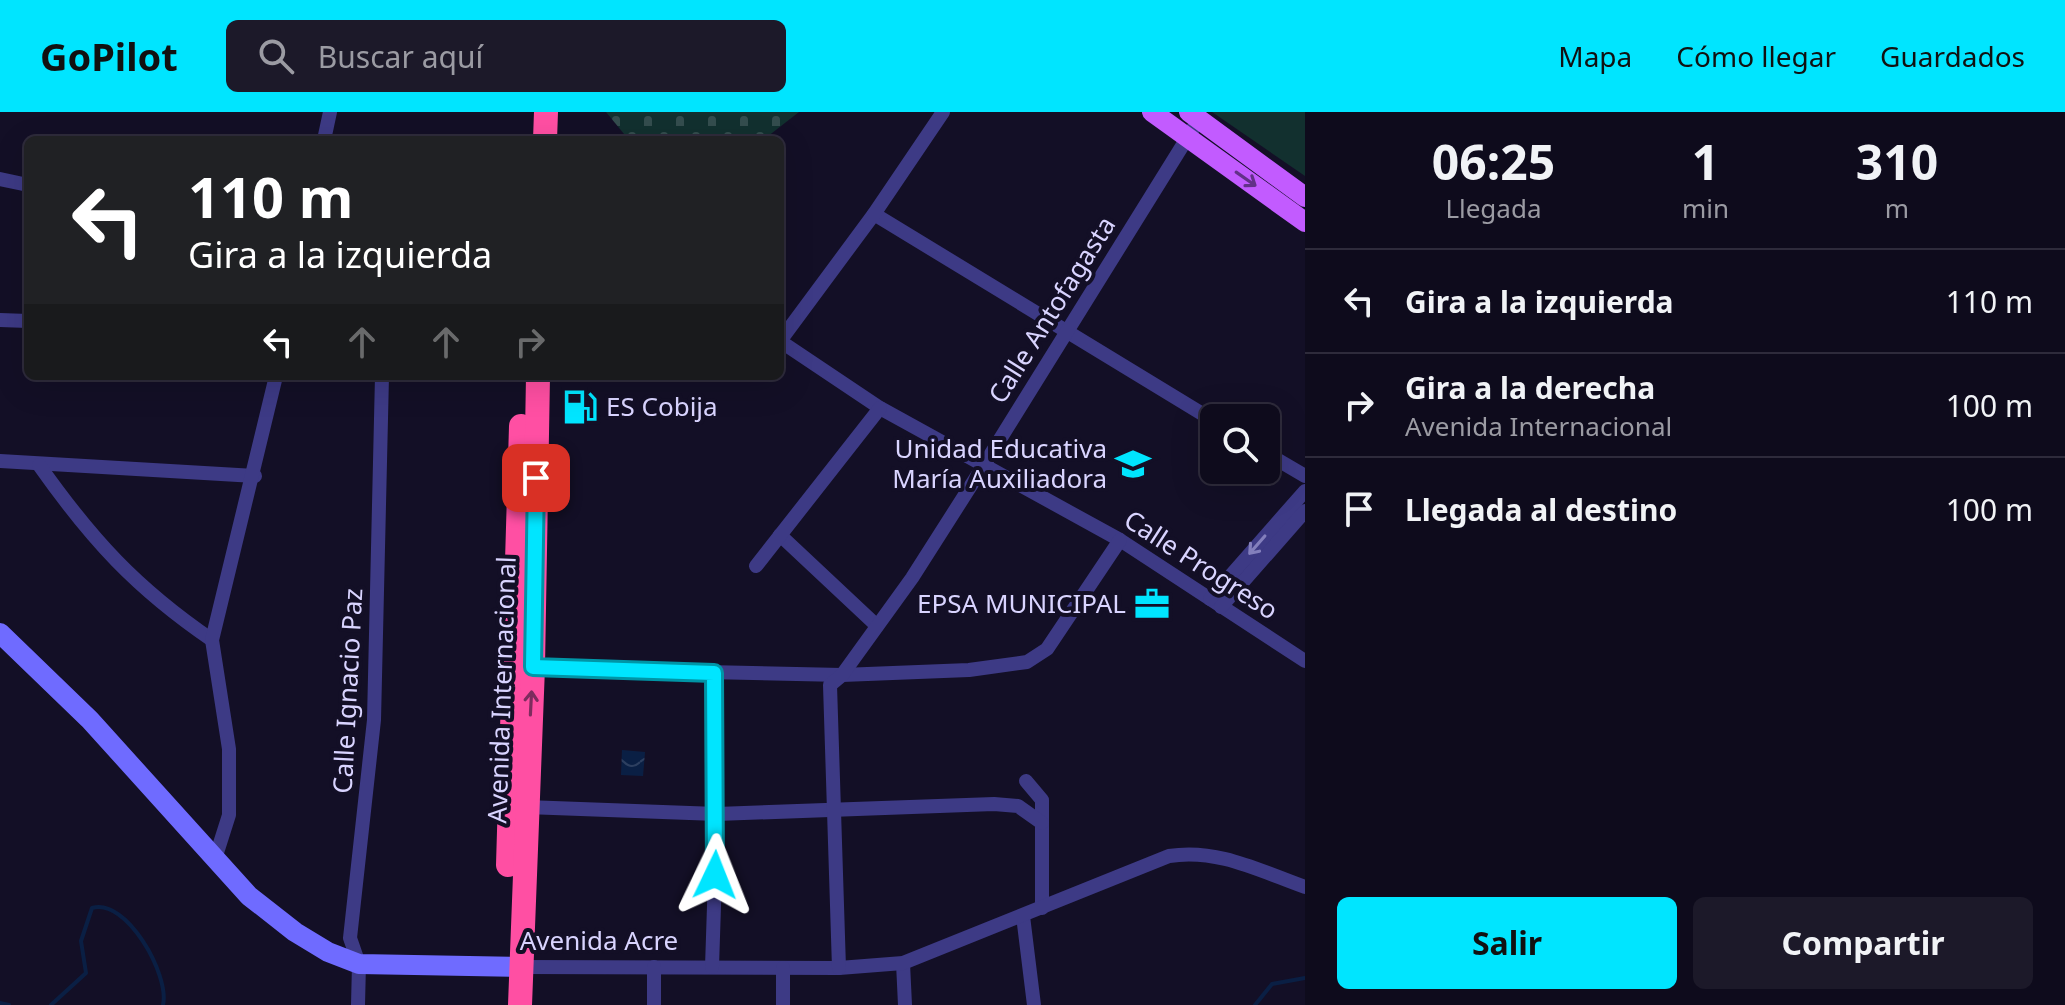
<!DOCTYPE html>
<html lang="es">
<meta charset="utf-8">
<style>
:root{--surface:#0e0b1c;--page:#1c1929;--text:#f1f3f6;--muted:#9b9ba3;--line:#2e2b3b;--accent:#00e5ff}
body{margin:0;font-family:"Noto Sans",sans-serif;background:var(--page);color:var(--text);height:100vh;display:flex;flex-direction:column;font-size:30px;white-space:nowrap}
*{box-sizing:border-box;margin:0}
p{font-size:26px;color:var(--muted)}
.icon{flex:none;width:44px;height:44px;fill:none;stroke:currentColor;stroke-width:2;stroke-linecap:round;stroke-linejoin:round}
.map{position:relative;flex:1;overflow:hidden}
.side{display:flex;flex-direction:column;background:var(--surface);width:760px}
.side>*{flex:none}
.guide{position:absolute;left:24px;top:24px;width:760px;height:244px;border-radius:12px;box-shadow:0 8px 32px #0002,0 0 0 2px var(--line);background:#202124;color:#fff;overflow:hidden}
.tools{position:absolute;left:1200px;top:292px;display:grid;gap:16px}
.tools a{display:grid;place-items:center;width:80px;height:80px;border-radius:12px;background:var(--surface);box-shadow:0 8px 32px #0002,0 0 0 2px var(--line);font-size:40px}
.pin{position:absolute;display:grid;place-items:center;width:68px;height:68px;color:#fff;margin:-34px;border-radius:16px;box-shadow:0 4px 12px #0006}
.me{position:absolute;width:88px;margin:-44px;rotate:2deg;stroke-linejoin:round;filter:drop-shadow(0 0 6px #0008)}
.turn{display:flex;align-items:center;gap:28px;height:168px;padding:0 32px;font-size:36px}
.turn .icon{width:104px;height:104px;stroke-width:2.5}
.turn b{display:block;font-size:56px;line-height:68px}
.lanes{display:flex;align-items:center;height:76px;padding:0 32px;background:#0003;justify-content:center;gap:40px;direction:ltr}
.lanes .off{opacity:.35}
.eta{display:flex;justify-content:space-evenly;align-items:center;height:136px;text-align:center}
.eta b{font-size:48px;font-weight:700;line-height:56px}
.button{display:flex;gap:16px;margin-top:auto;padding:16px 32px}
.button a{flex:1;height:92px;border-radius:12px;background:var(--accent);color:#111;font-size:32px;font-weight:700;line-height:92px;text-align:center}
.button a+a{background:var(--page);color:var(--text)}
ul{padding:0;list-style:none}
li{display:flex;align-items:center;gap:24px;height:104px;padding:0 32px;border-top:2px solid var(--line)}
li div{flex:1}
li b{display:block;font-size:30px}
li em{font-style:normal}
header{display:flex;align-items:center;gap:48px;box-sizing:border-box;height:112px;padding:0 40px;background:var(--accent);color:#111}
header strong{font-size:38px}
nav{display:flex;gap:44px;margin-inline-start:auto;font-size:28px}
.search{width:560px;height:72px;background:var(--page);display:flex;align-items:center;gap:20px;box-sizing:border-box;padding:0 28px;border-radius:12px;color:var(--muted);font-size:30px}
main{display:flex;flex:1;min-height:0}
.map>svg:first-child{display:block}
</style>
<header>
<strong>GoPilot</strong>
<div class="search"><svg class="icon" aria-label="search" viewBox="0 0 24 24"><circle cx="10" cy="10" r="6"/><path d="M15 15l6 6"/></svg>Buscar aquí</div>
<nav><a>Mapa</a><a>Cómo llegar</a><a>Guardados</a></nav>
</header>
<main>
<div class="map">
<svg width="1305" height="893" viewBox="0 0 1305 893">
<defs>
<pattern id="cemetery-stones" width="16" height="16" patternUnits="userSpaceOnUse" patternTransform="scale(2)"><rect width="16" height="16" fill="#12302f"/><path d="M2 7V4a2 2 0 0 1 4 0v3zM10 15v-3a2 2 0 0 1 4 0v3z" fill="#344d4e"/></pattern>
<pattern id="water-waves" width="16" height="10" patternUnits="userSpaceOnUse" patternTransform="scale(2)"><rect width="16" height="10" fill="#0a1f44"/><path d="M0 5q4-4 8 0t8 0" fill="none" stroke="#2d3f60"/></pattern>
</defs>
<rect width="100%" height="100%" fill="#130f26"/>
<path fill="#12302f" d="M1212 0H1305V64Z"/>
<path fill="url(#cemetery-stones)" d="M606 0H799L763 28H629Z"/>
<path fill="url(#water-waves)" d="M622 638 645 640 643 664 621 663Z"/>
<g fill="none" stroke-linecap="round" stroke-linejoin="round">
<g stroke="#0a1f44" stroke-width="4">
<path d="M0 891 9 893"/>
<path d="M51 893 86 861 81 829 92 796C126 785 170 863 163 893"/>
<path d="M1255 893 1272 872 1305 866"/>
</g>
<g stroke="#3d3a85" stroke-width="14">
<path d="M324 28 330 0"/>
<path d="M0 67 28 73"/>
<path d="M874 102 1214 309"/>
<path d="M0 208 28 209"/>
<path d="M780 229 880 296 1120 428 1305 549"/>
<path d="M780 229 874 102 943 0"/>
<path d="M1266 341 1305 364"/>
<path d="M0 349 255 364"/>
<path d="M39 353C92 428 136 476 212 528"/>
<path d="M780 423 876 513"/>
<path d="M756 454 880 296"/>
<path d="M1210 487 1305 379"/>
<path d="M1221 495 1305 399"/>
<path d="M527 556 842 563 969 558 1027 550 1047 537 1120 428"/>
<path d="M1026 669 1042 688V796"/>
<path d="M526 695 717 702 994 692 1018 694 1042 711"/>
<path d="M215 747 229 703V637L212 528 276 264"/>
<path d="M1023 804 1034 893"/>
<path d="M903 851 905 893"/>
<path d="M521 855 839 856 903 851 1169 744C1217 736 1260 759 1305 775"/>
<path d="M654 855V893"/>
<path d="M712 855 717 702 714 561"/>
<path d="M783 856V893"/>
<path d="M839 856 830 573 842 563 912 466 984 353 1199 7"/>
<path d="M358 893 359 852 350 826 374 608 382 264"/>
</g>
<path stroke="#6f6bff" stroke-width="20" d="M0 521 90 608 249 784 295 820 328 840 359 852 521 855"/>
<g stroke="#c25bff" stroke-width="20">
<path d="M1152 0 1305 110"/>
<path d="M1189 0 1305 85"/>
</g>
<g stroke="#ff4fa3" stroke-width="24">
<path d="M545 28 546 0"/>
<path d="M508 753 521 314"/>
<path d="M520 893 533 555 538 264"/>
</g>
</g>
<defs><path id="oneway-shaft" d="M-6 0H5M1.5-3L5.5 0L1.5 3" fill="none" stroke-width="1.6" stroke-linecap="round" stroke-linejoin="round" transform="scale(2)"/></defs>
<use stroke="#623188" href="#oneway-shaft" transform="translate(1246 67) rotate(35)"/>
<use stroke="#837fbc" href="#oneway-shaft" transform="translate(1257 433) rotate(131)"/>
<use stroke="#7d2c5e" href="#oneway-shaft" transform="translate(531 591) rotate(-87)"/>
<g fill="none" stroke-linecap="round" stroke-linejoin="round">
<g stroke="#0095a6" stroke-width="20">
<path id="route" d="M536 366 533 555 714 561 715 763"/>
</g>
<use href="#route" stroke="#00e5ff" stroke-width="14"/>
</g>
<defs>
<g id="fuel-bare" transform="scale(2.76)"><path d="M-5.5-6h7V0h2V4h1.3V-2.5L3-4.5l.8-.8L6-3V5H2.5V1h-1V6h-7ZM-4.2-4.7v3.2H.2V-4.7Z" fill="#00e5ff" stroke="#130f26" stroke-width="2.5" paint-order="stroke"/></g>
<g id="school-bare" transform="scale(2.76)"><path d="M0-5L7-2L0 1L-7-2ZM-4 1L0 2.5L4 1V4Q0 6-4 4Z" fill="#00e5ff" stroke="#130f26" stroke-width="2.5" paint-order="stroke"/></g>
<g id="office-bare" transform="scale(2.76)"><path d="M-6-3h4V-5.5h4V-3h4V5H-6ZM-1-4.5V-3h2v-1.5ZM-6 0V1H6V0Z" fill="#00e5ff" stroke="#130f26" stroke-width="2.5" paint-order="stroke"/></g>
</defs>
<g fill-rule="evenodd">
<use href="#fuel-bare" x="580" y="295"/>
<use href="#school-bare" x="1133" y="352"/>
<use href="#office-bare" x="1152" y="492"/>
</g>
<g text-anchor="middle" stroke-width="8" stroke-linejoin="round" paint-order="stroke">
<g font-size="26" fill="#d9d4ff" stroke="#130f26">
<text transform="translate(1052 198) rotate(-58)" y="9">Calle Antofagasta</text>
<text transform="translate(1201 453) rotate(33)" y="9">Calle Progreso</text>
<text transform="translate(502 578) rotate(-88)" y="9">Avenida Internacional</text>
<text transform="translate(348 579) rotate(-87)" y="9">Calle Ignacio Paz</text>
<text x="599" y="838">Avenida Acre</text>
</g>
<g font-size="26" fill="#d9d4ff" stroke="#130f26" text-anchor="end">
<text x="606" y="304" text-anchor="start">ES Cobija</text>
<text x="1107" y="346">Unidad Educativa<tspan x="1107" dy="30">María Auxiliadora</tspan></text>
<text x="1126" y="501">EPSA MUNICIPAL</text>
</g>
</g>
</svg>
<div class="tools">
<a><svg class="icon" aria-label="search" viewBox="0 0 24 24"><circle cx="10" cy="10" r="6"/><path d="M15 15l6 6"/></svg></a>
</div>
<div class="pin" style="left:536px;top:366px;background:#d93025"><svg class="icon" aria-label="arrive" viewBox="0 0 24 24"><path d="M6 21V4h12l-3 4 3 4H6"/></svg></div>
<svg class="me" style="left:715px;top:763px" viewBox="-20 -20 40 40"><path d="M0-17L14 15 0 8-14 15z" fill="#00e5ff" stroke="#fff" stroke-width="4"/></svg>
<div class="guide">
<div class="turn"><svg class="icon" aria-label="left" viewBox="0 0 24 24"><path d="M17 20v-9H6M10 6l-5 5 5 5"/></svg><div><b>110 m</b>Gira a la izquierda</div></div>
<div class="lanes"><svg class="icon" aria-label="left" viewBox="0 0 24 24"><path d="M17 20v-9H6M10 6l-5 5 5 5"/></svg><svg class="icon off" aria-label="ahead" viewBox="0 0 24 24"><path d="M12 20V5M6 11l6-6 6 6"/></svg><svg class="icon off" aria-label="ahead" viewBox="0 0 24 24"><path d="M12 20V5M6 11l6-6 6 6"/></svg><svg class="icon off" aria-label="right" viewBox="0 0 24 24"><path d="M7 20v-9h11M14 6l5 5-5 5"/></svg></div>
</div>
</div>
<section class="side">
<div class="eta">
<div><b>06:25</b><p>Llegada</p></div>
<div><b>1</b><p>min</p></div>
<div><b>310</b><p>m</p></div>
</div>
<ul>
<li><svg class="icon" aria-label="left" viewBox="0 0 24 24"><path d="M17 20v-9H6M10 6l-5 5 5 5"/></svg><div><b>Gira a la izquierda</b></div><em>110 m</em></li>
<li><svg class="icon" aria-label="right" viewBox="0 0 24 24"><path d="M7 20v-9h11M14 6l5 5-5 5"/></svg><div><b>Gira a la derecha</b><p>Avenida Internacional</p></div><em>100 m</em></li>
<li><svg class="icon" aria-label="arrive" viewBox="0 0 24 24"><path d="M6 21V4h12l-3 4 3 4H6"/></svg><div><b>Llegada al destino</b></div><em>100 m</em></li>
</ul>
<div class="button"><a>Salir</a><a>Compartir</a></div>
</section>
</main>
